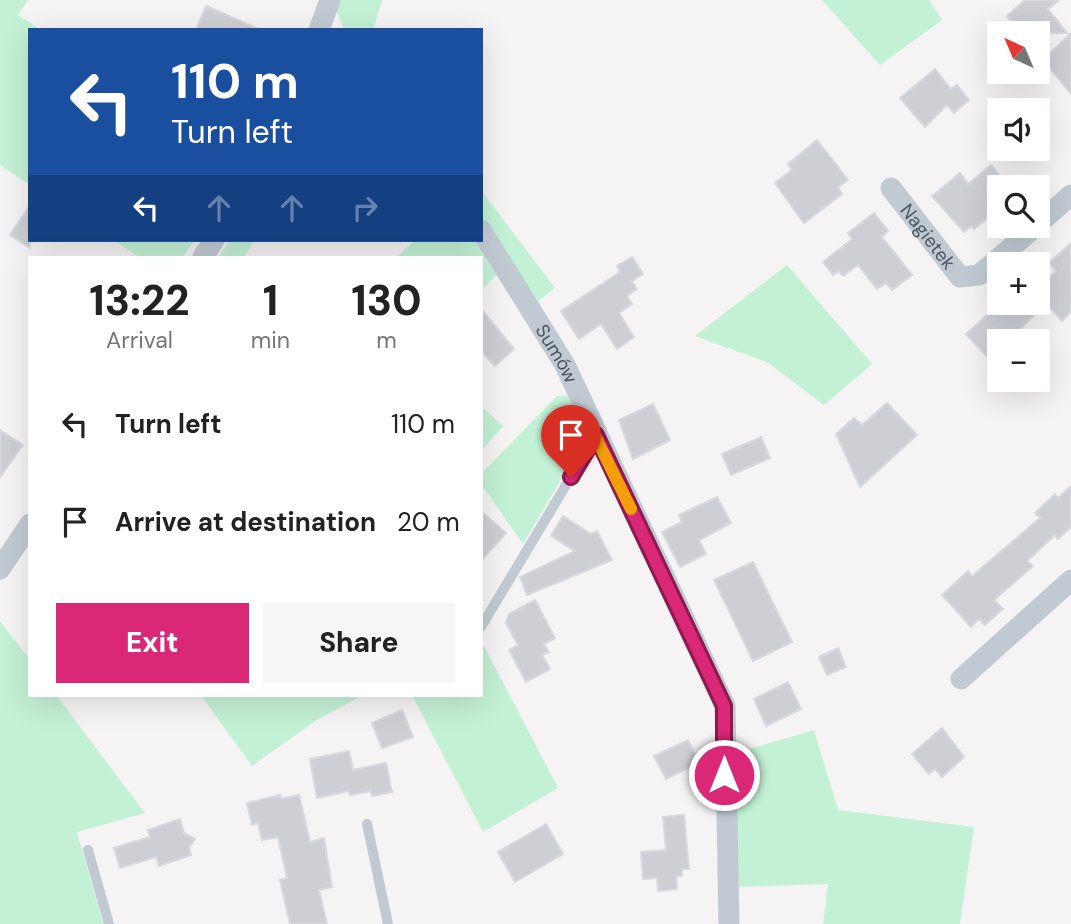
<!DOCTYPE html>
<meta charset="utf-8">
<style>
:root{--surface:#fff;--page:#f6f6f6;--text:#222;--muted:#767676;--accent:#db2777}
body{margin:0;font-family:"DM Sans",sans-serif;background:var(--page);color:var(--text);height:100vh;display:flex;flex-direction:column;font-size:26px;white-space:nowrap}
*{box-sizing:border-box;margin:0}
p{font-size:23px;color:var(--muted)}
.icon{flex:none;width:38px;height:38px;fill:none;stroke:currentColor;stroke-width:2;stroke-linecap:round;stroke-linejoin:round}
.map{position:relative;flex:1;overflow:hidden}
.panel{position:absolute;left:28px;top:256px;width:455px;height:441px;display:flex;flex-direction:column;background:var(--surface);border-radius:0px;box-shadow:0 7px 28px #0002}
.panel>*{flex:none}
.top-card{position:absolute;left:28px;top:28px;width:455px;height:214px;border-radius:0px;box-shadow:0 7px 28px #0002;background:#1a4fa0;color:#fff;overflow:hidden}
.needle{width:46px;rotate:316deg}
.fabs{position:absolute;left:987px;top:21px;display:grid;gap:14px}
.fabs a{display:grid;place-items:center;width:63px;height:63px;border-radius:0px;background:var(--surface);box-shadow:0 7px 28px #0002;font-size:35px}
.pin{position:absolute;display:grid;place-items:center;width:60px;height:60px;color:#fff;margin:-72px -30px;border-radius:50% 50% 50% 0;rotate:-45deg;box-shadow:0 0 7px #0007}
.pin .icon{rotate:45deg}
.me{position:absolute;width:77px;margin:-38px;rotate:0deg;stroke-linejoin:round;filter:drop-shadow(0 0 5px #0008)}
.turn{display:flex;align-items:center;gap:24px;height:147px;padding:0 28px;font-size:32px}
.turn .icon{width:91px;height:91px;stroke-width:2.5}
.turn b{display:block;font-size:49px;line-height:60px}
.lanes{display:flex;align-items:center;height:66px;padding:0 28px;background:#0003;justify-content:center;gap:35px;direction:ltr}
.lanes .off{opacity:.35}
.eta{display:flex;justify-content:space-evenly;align-items:center;height:119px;text-align:center}
.eta b{font-size:42px;font-weight:800;line-height:49px}
.primary-button{display:flex;gap:14px;margin-top:auto;padding:14px 28px}
.primary-button a{flex:1;height:80px;border-radius:0px;background:var(--accent);color:#fff;font-size:28px;font-weight:800;line-height:80px;text-align:center}
.primary-button a+a{background:var(--page);color:var(--text)}
ul{padding:0;list-style:none}
li{display:flex;align-items:center;gap:21px;height:98px;padding:0 28px}
li div{flex:1}
li b{display:block;font-size:26px}
li em{font-style:normal}
.map>svg:first-child{display:block}
</style>
<div class="map">
<svg width="1071" height="924" viewBox="0 0 1071 924">
<rect width="100%" height="100%" fill="#f5f3f3"/>
<g fill="#c3f1d5">
<path d="M0 0H28L18 15 41 30H30V185L0 165Z"/>
<path d="M341 0H382L373 30H344L337 11Z"/>
<path d="M822 0H929L942 20 880 65Z"/>
<path d="M481 190 555 288 538 301 481 219Z"/>
<path d="M113 240H194L183 257H139Z"/>
<path d="M230 240H255L244 257H219Z"/>
<path d="M415 240H476L499 272 481 291V257H397Z"/>
<path d="M787 265 872 364 824 405 767 362 695 336Z"/>
<path d="M557 396H568L586 437 523 544 481 484V474Z"/>
<path d="M481 406 503 426 481 451Z"/>
<path d="M0 621 30 660V695H56L145 813 77 832 103 924H0Z"/>
<path d="M484 646 558 788 483 832 412 695H481V648Z"/>
<path d="M201 695H363L315 721 252 766Z"/>
<path d="M814 730 838 810 974 827 960 924H823L828 884 739 887 732 754Z"/>
</g>
<g fill="#cdcfd5" stroke="#d7d9de" stroke-width="2">
<path d="M1025 0H1059L1048 9 1067 33H1021L1007 16Z"/>
<path d="M206 6 261 30H196Z"/>
<path d="M1071 33V94L1043 60Z"/>
<path d="M935 69 951 89 957 85 969 100 954 113 947 105 925 127 900 98Z"/>
<path d="M817 140 848 180 838 187 842 194 804 223 775 183 792 170 788 164Z"/>
<path d="M991 165 1009 187H999V209L974 229 971 226 964 232 932 196 960 173 968 184Z"/>
<path d="M30 205V248L10 235Z"/>
<path d="M874 213 888 231 882 237 912 275 892 290 886 283 877 289 858 265 843 276 839 271 833 275 823 262 852 239 848 233Z"/>
<path d="M1071 243V312L1062 321 1046 303 1008 341H999V349L988 358 966 334 1000 303H1038V288L1056 271 1049 263Z"/>
<path d="M632 257 643 274 632 281 637 289 627 296 632 304 619 313 634 337 617 349 601 324 579 339 561 311 620 272 617 266Z"/>
<path d="M481 309 514 349 495 366 481 351Z"/>
<path d="M887 403 917 435 860 487 836 434 854 418 862 425Z"/>
<path d="M653 404 670 440 633 459 619 420Z"/>
<path d="M0 430 23 445 0 477Z"/>
<path d="M761 437 770 458 731 475 722 454Z"/>
<path d="M1071 486V527L1058 539 1055 535 1027 561 1033 566 994 600 1003 609 985 625 979 619 971 627 942 595 968 571 972 576 1040 518 1035 513 1055 494 1058 498Z"/>
<path d="M717 497 731 523 699 540 706 554 680 567 662 532 682 522 679 515Z"/>
<path d="M481 511 506 533 481 561Z"/>
<path d="M563 516 591 534 597 531 612 560 527 595 520 577 575 551 551 536Z"/>
<path d="M753 562 792 642 753 661 714 580Z"/>
<path d="M535 600 555 638 544 644 549 652 542 655 550 669 526 682 509 650 518 645 506 623 509 614Z"/>
<path d="M838 648 846 667 827 675 819 657Z"/>
<path d="M788 682 801 709 766 726 754 699Z"/>
<path d="M402 710 413 737 382 748 372 723Z"/>
<path d="M942 728 964 757 942 777 935 769 929 774 912 754Z"/>
<path d="M688 740 699 763 666 779 654 756Z"/>
<path d="M349 751 353 770 386 763 392 792 372 796 371 791 350 795 349 791 317 798 310 759Z"/>
<path d="M280 795 281 799 299 795 310 842 324 838 332 887 319 890 327 924H290L280 880 287 878 278 837 262 840 258 823 252 825 247 803Z"/>
<path d="M684 815 689 869H682V876H676L677 889 658 891 657 878 643 879 641 852 666 850 663 817Z"/>
<path d="M180 819 184 833 195 839 189 848 191 855 159 866 156 857 120 868 114 848 150 837 148 830Z"/>
<path d="M546 824 563 854 515 882 498 852Z"/>
</g>
<g fill="none" stroke-linecap="round" stroke-linejoin="round">
<g stroke="#c1cad2" stroke-width="10">
<path d="M481 627 596 435"/>
<path d="M367 824 388 924"/>
<path d="M88 850 109 924"/>
</g>
<g stroke="#c1cad2" stroke-width="21">
<path d="M319 30 330 0"/>
<path id="s1" d="M891 188 960 277 979 275 1036 226"/>
<path d="M1038 224 1071 195"/>
<path id="s2" d="M481 230 565 365 725 706 729 924"/>
<path d="M203 257 214 240"/>
<path d="M0 569 30 524"/>
<path d="M961 679 1071 580"/>
</g>
</g>
<g fill="none" stroke-linecap="round" stroke-linejoin="round">
<g stroke="#8e194d" stroke-width="18">
<path id="route" d="M571 477 596 435 724 706V775"/>
</g>
<use href="#route" stroke="#db2777" stroke-width="12"/>
<path stroke="#f59e0b" stroke-width="12" d="M595 436 631 509"/>
</g>
<g text-anchor="middle" stroke-width="6" stroke-linejoin="round" paint-order="stroke">
<g font-size="19" fill="#4a5661" stroke="#fff">
<text dy="7" stroke="none"><textPath href="#s1" startOffset="61">Nagietek</textPath></text>
<text dy="7" stroke="none"><textPath href="#s2" startOffset="145">Sumów</textPath></text>
</g>
</g>
</svg>
<div class="fabs">
<a><svg class="needle" viewBox="-14 -14 28 28"><path d="M0-13l5 13h-10z" fill="#e53935"/><path d="M0 13l5-13h-10z" fill="#767676"/></svg></a>
<a><svg class="icon" aria-label="sound" viewBox="0 0 24 24"><path d="M4 9h4l5-4v14l-5-4H4zM17 9q2 3 0 6"/></svg></a>
<a><svg class="icon" aria-label="search" viewBox="0 0 24 24"><circle cx="10" cy="10" r="6"/><path d="M15 15l6 6"/></svg></a>
<a>+</a>
<a>−</a>
</div>
<div class="pin" style="left:571px;top:477px;background:#d93025"><svg class="icon" aria-label="arrive" viewBox="0 0 24 24"><path d="M6 21V4h12l-3 4 3 4H6"/></svg></div>
<svg class="me" style="left:724px;top:775px" viewBox="-20 -20 40 40"><circle r="17" fill="#db2777" stroke="#fff" stroke-width="3"/><path d="M0-11L8 9 0 5-8 9z" fill="#fff"/></svg>
<div class="top-card">
<div class="turn"><svg class="icon" aria-label="left" viewBox="0 0 24 24"><path d="M17 20v-9H6M10 6l-5 5 5 5"/></svg><div><b>110 m</b>Turn left</div></div>
<div class="lanes"><svg class="icon" aria-label="left" viewBox="0 0 24 24"><path d="M17 20v-9H6M10 6l-5 5 5 5"/></svg><svg class="icon off" aria-label="ahead" viewBox="0 0 24 24"><path d="M12 20V5M6 11l6-6 6 6"/></svg><svg class="icon off" aria-label="ahead" viewBox="0 0 24 24"><path d="M12 20V5M6 11l6-6 6 6"/></svg><svg class="icon off" aria-label="right" viewBox="0 0 24 24"><path d="M7 20v-9h11M14 6l5 5-5 5"/></svg></div>
</div>
<section class="panel">
<div class="eta">
<div><b>13:22</b><p>Arrival</p></div>
<div><b>1</b><p>min</p></div>
<div><b>130</b><p>m</p></div>
</div>
<ul>
<li><svg class="icon" aria-label="left" viewBox="0 0 24 24"><path d="M17 20v-9H6M10 6l-5 5 5 5"/></svg><div><b>Turn left</b></div><em>110 m</em></li>
<li><svg class="icon" aria-label="arrive" viewBox="0 0 24 24"><path d="M6 21V4h12l-3 4 3 4H6"/></svg><div><b>Arrive at destination</b></div><em>20 m</em></li>
</ul>
<div class="primary-button"><a>Exit</a><a>Share</a></div>
</section>
</div>
